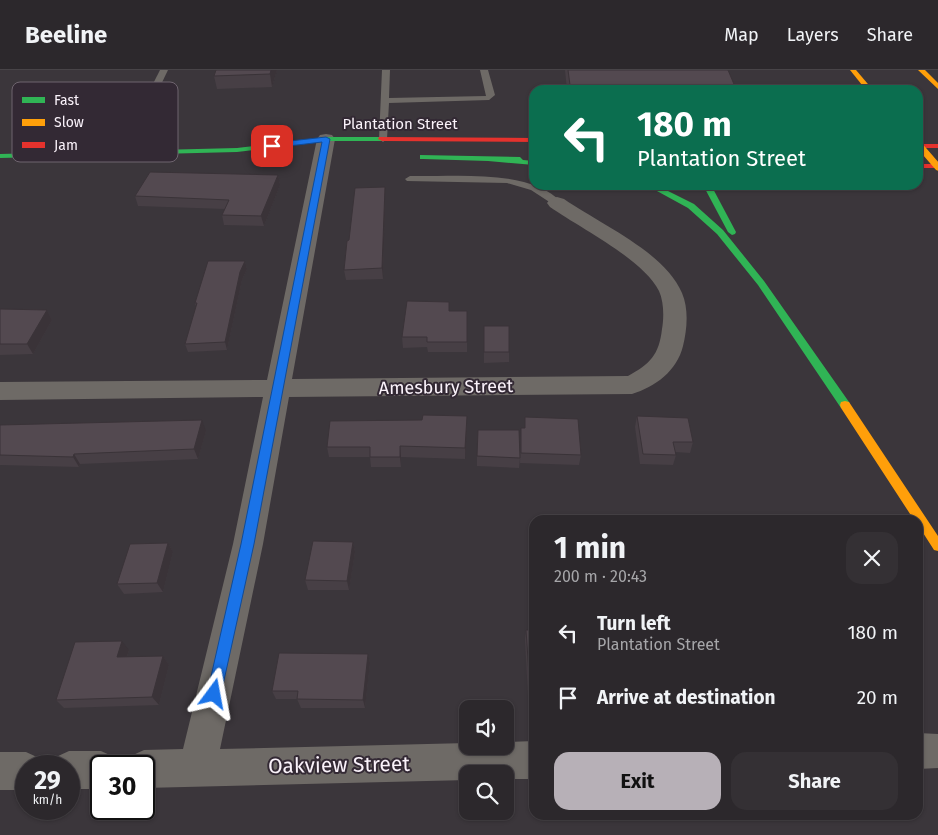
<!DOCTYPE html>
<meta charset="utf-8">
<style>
:root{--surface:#2c282c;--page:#343034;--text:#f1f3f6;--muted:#a6a6a9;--line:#484448;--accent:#b7b0b7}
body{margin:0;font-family:"Fira Sans",sans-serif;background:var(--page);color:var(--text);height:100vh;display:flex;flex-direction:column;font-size:19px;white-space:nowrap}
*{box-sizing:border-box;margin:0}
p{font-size:16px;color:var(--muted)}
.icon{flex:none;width:28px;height:28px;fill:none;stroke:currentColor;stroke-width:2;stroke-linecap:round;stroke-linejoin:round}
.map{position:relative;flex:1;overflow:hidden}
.details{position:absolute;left:529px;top:445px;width:394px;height:305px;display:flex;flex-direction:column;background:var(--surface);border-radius:15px;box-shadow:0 1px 4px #0004,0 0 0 1px var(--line)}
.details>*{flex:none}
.guide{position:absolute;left:529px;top:15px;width:394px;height:105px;border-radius:15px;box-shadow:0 1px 4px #0004,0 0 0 1px var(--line);background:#0b6e4f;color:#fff;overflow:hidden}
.buttons{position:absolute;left:459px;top:630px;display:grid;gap:10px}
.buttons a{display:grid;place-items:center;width:55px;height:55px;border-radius:10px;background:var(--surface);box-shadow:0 1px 4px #0004,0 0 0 1px var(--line);font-size:25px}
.speed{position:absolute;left:15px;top:685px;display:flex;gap:10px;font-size:25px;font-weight:700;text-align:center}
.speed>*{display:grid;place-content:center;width:65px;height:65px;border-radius:50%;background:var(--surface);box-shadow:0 1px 4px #0004,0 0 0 1px var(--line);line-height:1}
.speed small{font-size:12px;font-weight:400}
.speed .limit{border:2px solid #111;border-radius:8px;background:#fff;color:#111}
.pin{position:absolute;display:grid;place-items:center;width:42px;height:42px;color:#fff;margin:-21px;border-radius:10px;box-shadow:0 2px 8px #0006}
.me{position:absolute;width:55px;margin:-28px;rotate:13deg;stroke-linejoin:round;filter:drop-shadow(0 0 4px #0008)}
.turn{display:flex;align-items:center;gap:18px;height:105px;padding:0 25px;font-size:22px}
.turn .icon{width:65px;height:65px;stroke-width:2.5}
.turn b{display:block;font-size:35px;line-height:42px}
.round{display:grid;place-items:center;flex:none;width:52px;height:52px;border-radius:15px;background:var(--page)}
.summary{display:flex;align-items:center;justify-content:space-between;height:85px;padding:0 25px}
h1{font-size:30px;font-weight:700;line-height:38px}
.primary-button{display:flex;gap:10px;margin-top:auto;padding:10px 25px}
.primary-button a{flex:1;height:58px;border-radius:15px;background:var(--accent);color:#111;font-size:20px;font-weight:700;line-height:58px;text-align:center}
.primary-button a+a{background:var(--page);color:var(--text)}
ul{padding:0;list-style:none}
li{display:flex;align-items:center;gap:15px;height:65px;padding:0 25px}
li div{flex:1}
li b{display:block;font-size:19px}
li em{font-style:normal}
header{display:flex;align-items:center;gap:30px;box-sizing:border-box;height:70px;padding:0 25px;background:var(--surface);border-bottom:1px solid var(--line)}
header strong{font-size:24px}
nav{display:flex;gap:28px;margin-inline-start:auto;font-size:18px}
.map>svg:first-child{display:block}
</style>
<header>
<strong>Beeline</strong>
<nav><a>Map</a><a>Layers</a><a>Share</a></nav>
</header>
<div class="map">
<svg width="938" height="765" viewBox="0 0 938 765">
<rect width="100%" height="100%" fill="#3b363b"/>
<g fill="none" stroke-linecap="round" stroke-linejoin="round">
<g fill="#6e6a66" fill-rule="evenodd">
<path d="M160 0H168L128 83 126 85H120L118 83Z"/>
<path d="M382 0H390L389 28 486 26 480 0H488L495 25 489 30 389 33 387 69 383 72 379 69Z"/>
<path d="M410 106C454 107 530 98 562 133L557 136 554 135 531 120 507 113 407 111 405 109Z"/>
</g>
<g fill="#6e6a66" fill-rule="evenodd">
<path d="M326 64 332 65 335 69 292 309 628 306C650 294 659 285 662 259 664 248 664 232 659 221 643 189 580 158 550 137L547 133 550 129 557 127 564 129C600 154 665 182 682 223 689 239 687 260 683 276 677 301 655 317 632 324L289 327 263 474 220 679 468 673V676H505V672L534 671V709H505V704H468V710L144 718V696H126L131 686 144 680 183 679 233 474 263 327 0 330V312L267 310 317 69 320 65Z"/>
<path d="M918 663 938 664V698L918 699Z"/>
<path d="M69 681H101L114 687 118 696H101V719H69V696H52L56 687Z"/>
<path d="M0 682H26L39 688 43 696H26V720H0Z"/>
</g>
<g fill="#30b455" fill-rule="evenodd">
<path d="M326 67H382L386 69 382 71H326L237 82 0 88V84L237 78Z"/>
<path d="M420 85 520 87 523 90 534 91V95L488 91 423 89H420Z"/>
<path d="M646 115H656L694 134 723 160 764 211 849 332 850 335 849 338H841L758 215 717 164 688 138Z"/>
<path d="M703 115H711L736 162 735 164 732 165 728 162Z"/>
</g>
<g fill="#ff9f0a" fill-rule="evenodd">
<path d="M850 0H856L873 20H866Z"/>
<path d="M918 0H925L938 13V19Z"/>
<path d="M845 331 849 332 938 466V481L934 480 918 455V450H914L841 338 840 335 841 332Z"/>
</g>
<g fill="#e5322d" fill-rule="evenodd">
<path d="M379 67 534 68V72L382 71 378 69Z"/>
<rect x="918" y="74" width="20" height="4"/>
<rect x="918" y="94" width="20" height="4"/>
</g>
<path stroke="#ff9f0a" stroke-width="7" d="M918 74 938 97"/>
</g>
<g fill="#473f45">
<path d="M216 0H277L272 17 217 19 214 6Z"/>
<path d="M565 0H728L736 19 735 20H567Z"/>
<path d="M278 105 280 115 264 156 224 155 222 145 225 139 138 136 135 126Z"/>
<path d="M385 127 383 209 346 210 344 200 349 170Z"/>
<path d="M245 191 247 199 242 210 227 280 188 282 185 274 196 237 195 233Z"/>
<path d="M0 239 47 240 52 250 33 284 0 285Z"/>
<path d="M450 241H467V282H428L427 277 403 278 402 267Z"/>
<path d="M484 256 509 282V292L484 293Z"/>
<path d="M637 346 693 372 690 383 675 382 676 385 673 395 640 394 635 357Z"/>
<path d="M525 347 581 385 579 395 520 393 521 358H525Z"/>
<path d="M0 355 206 361 198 389 80 394 79 397 0 395Z"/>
<path d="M467 357 465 389 401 387V397H371L370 387H329L327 377Z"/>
<path d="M477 386 520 388 519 398 477 396Z"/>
<path d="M353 472 355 482 349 520H308L305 510Z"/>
<path d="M168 473 173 482 163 522 124 524 117 514Z"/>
<path d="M526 560H534V627H528L525 569Z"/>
<path d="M129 580 127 587 163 586 169 595 159 635 64 638 56 630Z"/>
<path d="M368 584 370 593 365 638H301L297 629H276L272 621Z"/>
</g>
<g fill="#3a3338">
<path d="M271 0H277L272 17 270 4Z"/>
<path d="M278 105 280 115 264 156 261 146Z"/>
<path d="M385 117V127L383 209 382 198Z"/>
<path d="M245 191 247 199 242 210 227 280 225 272 240 202Z"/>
<path d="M47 240 52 250 33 284 27 274Z"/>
<path d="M467 346V357L465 389V378Z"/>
<path d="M202 350 206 361 198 389 194 379Z"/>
<path d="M400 376 401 387V397L400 387Z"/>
<path d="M74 384 80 394 79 397 73 387Z"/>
<path d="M353 472 355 482 349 520 347 511Z"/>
<path d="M168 473 173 482 163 522 157 513Z"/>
<path d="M122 571 129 580 124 596 117 587Z"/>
<path d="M368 584 370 593 365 638 363 630Z"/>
<path d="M163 586 169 595 159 635 152 627Z"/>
</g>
<g fill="#534950" stroke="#3a3338">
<path d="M216 0H271L270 4 214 6Z"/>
<path d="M568 0H728L736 19 570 15Z"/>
<path d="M150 102 278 105 261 146 222 145 229 130 135 126Z"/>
<path d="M385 117 382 198 344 200 347 171 349 170 355 118Z"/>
<path d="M208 191H245L240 202 225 272 185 274 197 233H195Z"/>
<path d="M407 231 449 232V241H467V272H427V267H402Z"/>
<path d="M0 239 47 240 27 274H0Z"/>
<rect x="484" y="256" width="25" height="26"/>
<path d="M423 345 467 346 465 378 400 376V387H370V377H327L330 351 422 350Z"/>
<path d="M637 346 688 348 693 372H673L676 385 643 384Z"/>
<path d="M525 347 578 349 581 385 521 383V358H525Z"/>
<path d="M202 350 194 379 74 384 73 387 0 385V355Z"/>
<path d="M478 360H519L520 388 477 386Z"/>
<path d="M313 471 353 472 347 511 305 510Z"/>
<path d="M168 473 157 513 117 514 130 474Z"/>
<path d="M526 560H534V619H530Z"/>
<path d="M122 571 117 587 163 586 152 627 56 630 75 572Z"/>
<path d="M279 583 368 584 363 630 297 629 298 621H272Z"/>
</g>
<path fill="#1a73e8" stroke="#114b97" d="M326 67 330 69 254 474 221 624 219 628 214 630 209 628 207 624 241 474 322 72 272 78 269 76 272 73Z"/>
<g text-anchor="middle" stroke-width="4" stroke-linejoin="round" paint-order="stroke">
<g font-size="15" fill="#faf2fa" stroke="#332934">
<text x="400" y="59">Plantation Street</text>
</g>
<g font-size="18" fill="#faf2fa" stroke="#332934">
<text transform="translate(446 317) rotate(-1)" y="6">Amesbury Street</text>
</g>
<g font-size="21" fill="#faf2fa" stroke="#332934">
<text transform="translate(339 695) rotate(-1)" y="7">Oakview Street</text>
</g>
</g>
<rect x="12" y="12" width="166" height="80" rx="8" fill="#332934" stroke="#6f656f" stroke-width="1"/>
<rect x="22" y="27" width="23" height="6" fill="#30b455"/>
<rect x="22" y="49" width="23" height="7" fill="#ff9f0a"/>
<rect x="22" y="72" width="23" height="6" fill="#e5322d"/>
<g font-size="14" fill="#faf2fa">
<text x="54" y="35">Fast</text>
<text x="54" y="57">Slow</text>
<text x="54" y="80">Jam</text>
</g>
</svg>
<div class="buttons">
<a><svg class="icon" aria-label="sound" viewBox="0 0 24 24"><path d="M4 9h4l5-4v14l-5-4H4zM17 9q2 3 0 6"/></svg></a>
<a><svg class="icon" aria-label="search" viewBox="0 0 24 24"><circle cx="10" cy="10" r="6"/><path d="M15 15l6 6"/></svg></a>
</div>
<div class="speed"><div>29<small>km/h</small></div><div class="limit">30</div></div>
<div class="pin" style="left:272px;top:76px;background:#d93025"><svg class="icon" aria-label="arrive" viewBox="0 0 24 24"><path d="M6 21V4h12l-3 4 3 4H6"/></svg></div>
<svg class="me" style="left:214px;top:624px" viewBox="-20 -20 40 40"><path d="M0-17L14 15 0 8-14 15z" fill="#1a73e8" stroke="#fff" stroke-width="4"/></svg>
<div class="guide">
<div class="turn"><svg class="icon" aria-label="left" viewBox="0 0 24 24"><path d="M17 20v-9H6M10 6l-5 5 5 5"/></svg><div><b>180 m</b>Plantation Street</div></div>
</div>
<section class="details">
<div class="summary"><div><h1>1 min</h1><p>200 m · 20:43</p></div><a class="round"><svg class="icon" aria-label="close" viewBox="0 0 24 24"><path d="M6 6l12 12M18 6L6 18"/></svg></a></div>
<ul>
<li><svg class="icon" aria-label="left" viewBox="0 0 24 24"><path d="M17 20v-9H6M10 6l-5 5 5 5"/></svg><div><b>Turn left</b><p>Plantation Street</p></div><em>180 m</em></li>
<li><svg class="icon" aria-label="arrive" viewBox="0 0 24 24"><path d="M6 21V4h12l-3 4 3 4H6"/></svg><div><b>Arrive at destination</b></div><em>20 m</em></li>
</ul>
<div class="primary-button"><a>Exit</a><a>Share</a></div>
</section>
</div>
